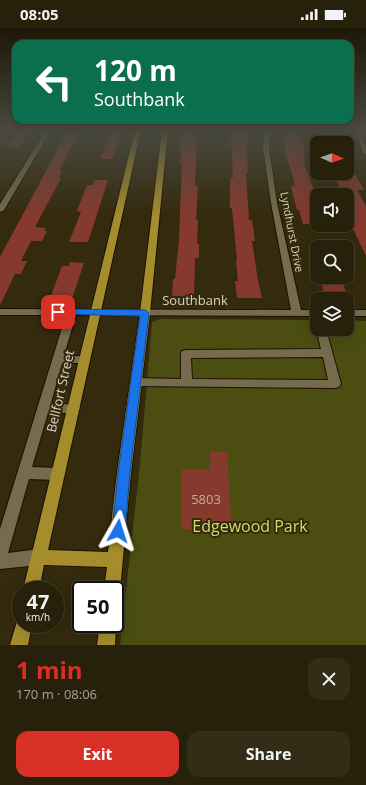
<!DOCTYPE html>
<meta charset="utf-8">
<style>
:root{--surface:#27200a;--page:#332d18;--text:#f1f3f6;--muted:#a4a39c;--line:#433e2b;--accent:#d93025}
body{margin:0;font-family:"Open Sans",sans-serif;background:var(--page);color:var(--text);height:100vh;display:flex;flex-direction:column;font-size:15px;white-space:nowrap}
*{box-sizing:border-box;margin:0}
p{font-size:13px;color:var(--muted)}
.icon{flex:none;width:22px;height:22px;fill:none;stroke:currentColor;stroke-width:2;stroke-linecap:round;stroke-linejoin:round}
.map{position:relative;height:617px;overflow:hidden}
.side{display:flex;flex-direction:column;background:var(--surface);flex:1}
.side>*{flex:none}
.banner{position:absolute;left:12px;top:12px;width:342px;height:84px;border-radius:12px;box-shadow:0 4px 16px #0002,0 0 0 1px var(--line);background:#0b6e4f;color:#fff;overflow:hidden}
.needle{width:26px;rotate:92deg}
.controls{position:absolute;left:310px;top:108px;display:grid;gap:8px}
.controls a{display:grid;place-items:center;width:44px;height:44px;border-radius:8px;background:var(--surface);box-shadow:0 4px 16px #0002,0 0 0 1px var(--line);font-size:20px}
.speed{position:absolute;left:12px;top:553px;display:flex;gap:8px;font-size:20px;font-weight:700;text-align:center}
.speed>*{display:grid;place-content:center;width:52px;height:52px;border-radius:50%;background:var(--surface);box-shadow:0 4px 16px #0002,0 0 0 1px var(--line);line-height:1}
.speed small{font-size:10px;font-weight:400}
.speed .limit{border:2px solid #111;border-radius:6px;background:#fff;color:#111}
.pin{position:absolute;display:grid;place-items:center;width:34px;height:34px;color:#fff;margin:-17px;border-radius:8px;box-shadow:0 2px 6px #0006}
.me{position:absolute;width:44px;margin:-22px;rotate:6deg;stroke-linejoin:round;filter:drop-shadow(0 0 3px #0008)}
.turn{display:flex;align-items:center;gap:14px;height:84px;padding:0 16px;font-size:18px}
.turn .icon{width:52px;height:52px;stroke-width:2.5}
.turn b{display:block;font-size:28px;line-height:34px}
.round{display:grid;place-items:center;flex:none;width:42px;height:42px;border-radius:12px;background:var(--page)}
.overview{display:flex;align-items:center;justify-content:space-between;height:68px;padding:0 16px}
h1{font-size:24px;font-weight:700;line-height:30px;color:var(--accent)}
.cta{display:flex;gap:8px;margin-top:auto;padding:8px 16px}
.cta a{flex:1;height:46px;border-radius:12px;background:var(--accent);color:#fff;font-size:16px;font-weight:700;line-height:46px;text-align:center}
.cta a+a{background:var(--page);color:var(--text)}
.status{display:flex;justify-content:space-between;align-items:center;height:28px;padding:0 20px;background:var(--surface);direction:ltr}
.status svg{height:11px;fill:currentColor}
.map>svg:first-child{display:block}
</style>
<div class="status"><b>08:05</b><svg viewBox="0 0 49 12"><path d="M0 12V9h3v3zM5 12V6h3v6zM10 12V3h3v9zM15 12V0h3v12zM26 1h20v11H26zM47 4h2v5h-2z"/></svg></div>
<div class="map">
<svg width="366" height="617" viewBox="0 0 366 617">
<rect width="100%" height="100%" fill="#342a0d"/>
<path fill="#4b4e10" d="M160 291 317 292V301H347V292L366 293V617H120L140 436 152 294Z"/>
<g fill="#863a2e">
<path d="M20 102H32L20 119H6Z"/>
<path d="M68 102H80L59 143H62L59 150H61L35 199 46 200 44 203H47L42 213H31L21 233H27L21 246H15L0 277V229Z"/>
<path d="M112 102H122L112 131H100Z"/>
<path d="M182 102H195V110H197L195 158H198L196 192H198L197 216H199V230H195L194 268H172L173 251H175L179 212 182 135H180L181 120H180Z"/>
<path d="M240 102H249V116H246L248 135H247L248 145H246L249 192H252L255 213H252L258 253 262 270H237L235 253H238L236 232H237L232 180H230V150H233L232 137H233L230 104 240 105Z"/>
<path d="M285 102H297L304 120 305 133H303L317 170V196H303L299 182H297L291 158H295L293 149 285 125Z"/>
<path d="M323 102H337L344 115H325Z"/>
<path d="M347 131 364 162H357L366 178V228L347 188V167H343L333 145H347Z"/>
<path d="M95 152H108L88 214H69L81 184 77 183 87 157H93Z"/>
<path d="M70 234 84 235 73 268H51L62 238H69Z"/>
<path d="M321 255 343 256 348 271H326Z"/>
<path d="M210 424H227L232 501H181L182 441 210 442Z"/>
</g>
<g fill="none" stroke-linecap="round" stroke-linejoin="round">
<g stroke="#1c1200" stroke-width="2">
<g id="minor">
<path d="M46 102H51L4 182 0 184V176Z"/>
<path d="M264 102H270L269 120 277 175 301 282H317V288L76 287 64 327 89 329 90 332 89 335H62L51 375 78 377 80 380 78 383 74 385H48L32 439 58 440 63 442 65 446 63 450 58 452 29 451 8 525 39 521 44 524 47 529 44 534 39 537 0 541V501L66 287H0V281L291 282 271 175 263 120Z"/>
<path d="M355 102H360L366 118V127L363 125Z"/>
<rect x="347" y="282" width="19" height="6"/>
<path d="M317 299V301H326L341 356 339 359 335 360 136 358 132 357 130 354 132 351 136 350 181 351V326L182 323 186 322 321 321 316 301ZM323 329 328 352 192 351 191 330Z"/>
</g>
</g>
<g stroke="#1c1200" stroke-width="2">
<g id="major">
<path d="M135 102H141L48 522 108 524 117 445 140 285 162 102H168L150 285 131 445 120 562 118 568 115 569V562H104L107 539 44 537 39 562H23Z"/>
<path d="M21 589V596H32L28 617H10L18 590Z"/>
<path d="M115 593 116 596 115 617H97L100 596H115Z"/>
</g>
</g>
<use href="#minor" fill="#766b4c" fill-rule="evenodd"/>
<use href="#major" fill="#a58d2d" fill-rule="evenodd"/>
</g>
<linearGradient id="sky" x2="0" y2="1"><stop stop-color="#1d1707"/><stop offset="0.54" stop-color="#4a4a40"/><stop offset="1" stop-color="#4a4a40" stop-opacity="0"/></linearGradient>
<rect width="366" height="189" fill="url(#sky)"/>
<path fill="#1a73e8" stroke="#114b97" d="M58 281 145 282 149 285 130 445 125 503 123 508 118 509 114 508 112 503 118 445 140 288 55 286 53 284 55 282Z"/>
<g text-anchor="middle" stroke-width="4" stroke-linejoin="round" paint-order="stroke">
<g font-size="11" fill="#d9d3c2" stroke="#342a0d">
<text transform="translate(292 204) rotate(79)" y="4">Lyndhurst Drive</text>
</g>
<g font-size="13" fill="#d9d3c2" stroke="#342a0d">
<text x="195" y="277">Southbank</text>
<text transform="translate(60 363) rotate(-77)" y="5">Bellfort Street</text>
</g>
<g font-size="13" fill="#c4ad9d">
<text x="206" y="476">5803</text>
</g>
<g font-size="16" fill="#d4db6a" stroke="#342a0d">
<text x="250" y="504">Edgewood Park</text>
</g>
</g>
</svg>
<div class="controls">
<a><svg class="needle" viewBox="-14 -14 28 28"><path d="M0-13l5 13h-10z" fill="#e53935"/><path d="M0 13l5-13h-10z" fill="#a4a39c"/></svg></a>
<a><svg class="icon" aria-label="sound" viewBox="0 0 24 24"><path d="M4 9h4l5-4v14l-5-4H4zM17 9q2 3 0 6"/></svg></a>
<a><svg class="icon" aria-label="search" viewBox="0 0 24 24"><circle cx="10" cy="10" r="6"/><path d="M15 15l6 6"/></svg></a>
<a><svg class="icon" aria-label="layers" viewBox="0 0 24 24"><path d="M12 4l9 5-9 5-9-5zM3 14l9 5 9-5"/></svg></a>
</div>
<div class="speed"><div>47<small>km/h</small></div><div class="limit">50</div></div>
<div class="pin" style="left:58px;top:284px;background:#d93025"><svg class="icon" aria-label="arrive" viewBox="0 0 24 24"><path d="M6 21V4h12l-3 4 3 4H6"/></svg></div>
<svg class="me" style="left:118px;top:503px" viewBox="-20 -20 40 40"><path d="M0-17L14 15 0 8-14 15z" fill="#1a73e8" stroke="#fff" stroke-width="4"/></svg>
<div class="banner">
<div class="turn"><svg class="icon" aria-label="left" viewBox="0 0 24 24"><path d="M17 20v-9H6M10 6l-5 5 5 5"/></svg><div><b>120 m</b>Southbank</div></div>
</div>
</div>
<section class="side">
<div class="overview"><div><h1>1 min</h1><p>170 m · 08:06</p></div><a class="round"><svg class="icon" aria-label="close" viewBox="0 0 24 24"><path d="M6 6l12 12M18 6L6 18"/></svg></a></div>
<div class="cta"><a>Exit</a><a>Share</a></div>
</section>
